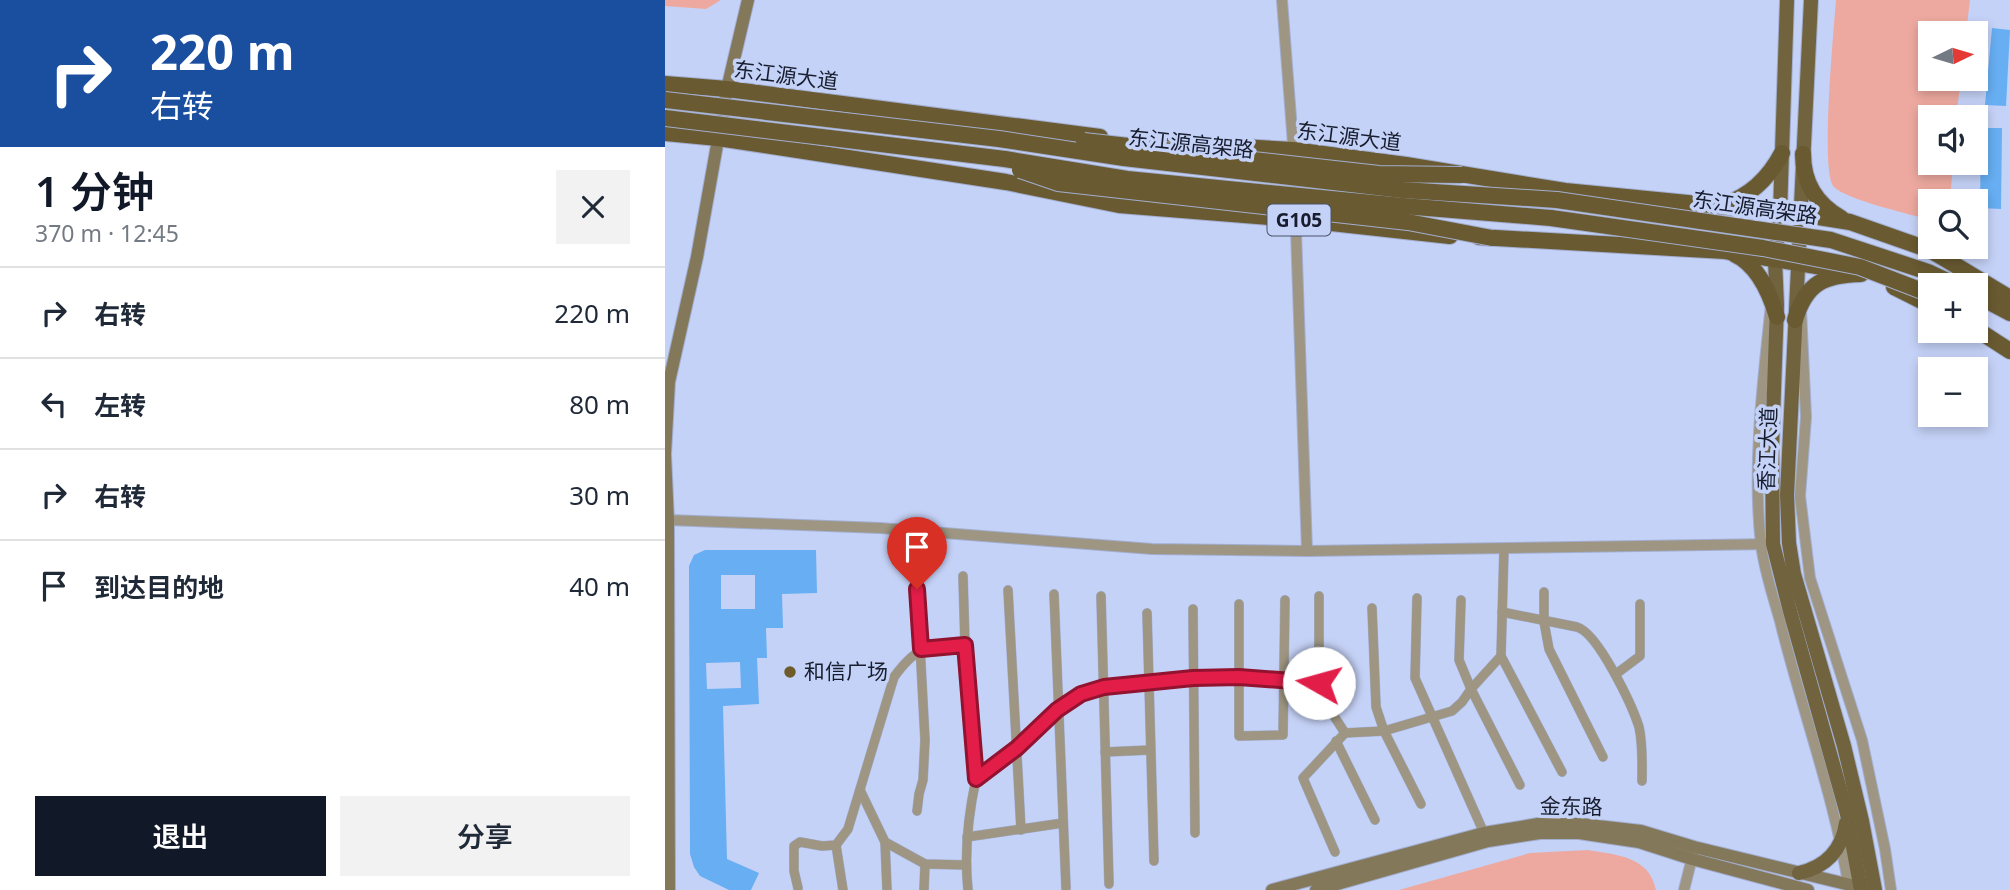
<!DOCTYPE html>
<html lang="zh">
<meta charset="utf-8">
<style>
:root{--surface:#fff;--page:#f2f2f3;--text:#1f2937;--muted:#747a83;--line:#e0e1e3;--accent:#111827}
body{margin:0;font-family:"Noto Sans","Noto Sans SC",sans-serif;background:var(--page);color:var(--text);height:100vh;display:flex;flex-direction:column;font-size:26px;white-space:nowrap}
*{box-sizing:border-box;margin:0}
p{font-size:23px;color:var(--muted)}
.icon{flex:none;width:38px;height:38px;fill:none;stroke:currentColor;stroke-width:2;stroke-linecap:round;stroke-linejoin:round}
.map{position:relative;flex:1;overflow:hidden}
.drawer{display:flex;flex-direction:column;background:var(--surface);width:665px}
.drawer>*{flex:none}
.guide{background:#1a4fa0;color:#fff;overflow:hidden}
.needle{width:46px;rotate:85deg}
.fabs{position:absolute;left:1253px;top:21px;display:grid;gap:14px}
.fabs a{display:grid;place-items:center;width:70px;height:70px;border-radius:0px;background:var(--surface);box-shadow:0 4px 10px #0003;font-size:35px}
.pin{position:absolute;display:grid;place-items:center;width:60px;height:60px;color:#fff;margin:-72px -30px;border-radius:50% 50% 50% 0;rotate:-45deg;box-shadow:0 0 7px #0007}
.pin .icon{rotate:45deg}
.me{position:absolute;width:77px;margin:-38px;rotate:277deg;stroke-linejoin:round;filter:drop-shadow(0 0 5px #0008)}
.turn{display:flex;align-items:center;gap:24px;height:147px;padding:0 35px;font-size:32px}
.turn .icon{width:91px;height:91px;stroke-width:2.5}
.turn b{display:block;font-size:49px;line-height:60px}
.round{display:grid;place-items:center;flex:none;width:74px;height:74px;border-radius:0px;background:var(--page)}
.headline{display:flex;align-items:center;justify-content:space-between;height:119px;padding:0 35px}
h1{font-size:42px;font-weight:600;line-height:52px;color:var(--accent)}
.cta{display:flex;gap:14px;margin-top:auto;padding:14px 35px}
.cta a{flex:1;height:80px;border-radius:0px;background:var(--accent);color:#fff;font-size:28px;font-weight:600;line-height:80px;text-align:center}
.cta a+a{background:var(--page);color:var(--text)}
ul{padding:0;list-style:none}
li{display:flex;align-items:center;gap:21px;height:91px;padding:0 35px;border-top:2px solid var(--line)}
li div{flex:1}
li b{display:block;font-size:26px}
li em{font-style:normal}
main{display:flex;flex:1;min-height:0}
.map>svg:first-child{display:block}
</style>
<main>
<section class="drawer">
<div class="guide">
<div class="turn"><svg class="icon" aria-label="right" viewBox="0 0 24 24"><path d="M7 20v-9h11M14 6l5 5-5 5"/></svg><div><b>220 m</b>右转</div></div>
</div>
<div class="headline"><div><h1>1 分钟</h1><p>370 m · 12:45</p></div><a class="round"><svg class="icon" aria-label="close" viewBox="0 0 24 24"><path d="M6 6l12 12M18 6L6 18"/></svg></a></div>
<ul>
<li><svg class="icon" aria-label="right" viewBox="0 0 24 24"><path d="M7 20v-9h11M14 6l5 5-5 5"/></svg><div><b>右转</b></div><em>220 m</em></li>
<li><svg class="icon" aria-label="left" viewBox="0 0 24 24"><path d="M17 20v-9H6M10 6l-5 5 5 5"/></svg><div><b>左转</b></div><em>80 m</em></li>
<li><svg class="icon" aria-label="right" viewBox="0 0 24 24"><path d="M7 20v-9h11M14 6l5 5-5 5"/></svg><div><b>右转</b></div><em>30 m</em></li>
<li><svg class="icon" aria-label="arrive" viewBox="0 0 24 24"><path d="M6 21V4h12l-3 4 3 4H6"/></svg><div><b>到达目的地</b></div><em>40 m</em></li>
</ul>
<div class="cta"><a>退出</a><a>分享</a></div>
</section>
<div class="map">
<svg width="1345" height="890" viewBox="0 0 1345 890">
<rect width="100%" height="100%" fill="#c5d2f7"/>
<g fill="#eda99f">
<path d="M0 0H56L41 9 0 6Z"/>
<path d="M1171 0H1305L1301 33H1265V79H1296L1291 117H1265V163H1288L1285 201H1265V220C1245 214 1182 200 1169 187 1155 172 1169 28 1171 0Z"/>
<path d="M923 850C952 855 984 856 991 890H734L865 853Z"/>
</g>
<g fill="#67aef2" fill-rule="evenodd">
<path d="M1327 28 1345 30 1341 106 1320 105Z"/>
<path d="M1316 128H1337L1336 209 1315 208Z"/>
<path d="M40 550H151L152 593 117 594 118 628H101L102 658H92L94 704 58 706 62 859 94 873 86 890H64L35 876 29 867 25 854 24 566 29 555ZM56 575H90V609H56ZM75 662 76 688 42 689 41 663Z"/>
</g>
<g fill="none" stroke-linecap="round" stroke-linejoin="round">
<g stroke="#a2aecf" stroke-width="10">
<g id="minor">
<path d="M839 549 836 656 897 772"/>
<path d="M298 576 300 645 311 779"/>
<path d="M252 589 260 740 258 780 254 794 252 811"/>
<path d="M343 590 356 830"/>
<path d="M879 592V622L884 649 938 757"/>
<path d="M389 594 401 888"/>
<path d="M436 596 444 884"/>
<path d="M654 596V683L665 710 680 733 719 731 787 711 797 702 806 689 836 656"/>
<path d="M752 598 750 678 819 833"/>
<path d="M796 600 794 660 806 689 855 785"/>
<path d="M574 604V736L618 735 620 600"/>
<path d="M707 608 711 707 719 731 756 804"/>
<path d="M528 609 530 833"/>
<path d="M837 612 912 627C933 633 967 705 974 727 978 744 977 764 977 781"/>
<path d="M482 613 489 861"/>
<path d="M951 674 975 656V604"/>
<path d="M671 741 710 820"/>
<path d="M440 752 485 750"/>
<path d="M195 790 220 842 260 864 301 865"/>
<path d="M302 837 398 823"/>
<path d="M220 842 222 890"/>
<path d="M171 845 178 890"/>
<path d="M670 852 638 778 680 733"/>
<path d="M133 888 129 871V846L135 842 157 846 171 845 183 829 229 677C253 644 262 647 300 645"/>
<path d="M259 890 260 864"/>
<path d="M303 890C299 852 303 816 311 779L352 748 392 710 416 694 439 687 529 678 574 677 654 683"/>
</g>
</g>
<g stroke="#a2aecf" stroke-width="12">
<g id="tertiary">
<path d="M617 0 629 157"/>
<path d="M629 173 642 551"/>
<path d="M1106 305C1098 380 1087 468 1096 544 1099 570 1108 596 1115 621 1137 711 1170 798 1184 889"/>
<path d="M1136 310 1141 417 1135 496 1145 578 1197 740 1220 849 1226 890"/>
<path d="M3 520 215 528 487 549 642 551 1108 544"/>
<path d="M1019 890 1028 854"/>
</g>
</g>
<g stroke="#a2aecf" stroke-width="14">
<g id="secondary">
<path d="M4 890 3 520 0 454 4 382 32 257 62 89 83 0"/>
<path d="M607 890 819 833 873 824H915L976 831 1029 847 1202 889"/>
<path d="M651 890 823 841 875 833H914L974 842 1027 859 1143 890"/>
</g>
</g>
<g stroke="#a2aecf" stroke-width="16">
<g id="primary">
<path d="M1122 0 1115 213 1110 260 1112 305 1107 447 1108 544 1125 611 1182 814 1196 890"/>
<path d="M1146 0 1122 495 1124 543 1129 574 1179 746 1197 821 1210 890"/>
<path d="M1134 873C1161 867 1177 850 1181 823"/>
</g>
</g>
<g stroke="#a2aecf" stroke-width="18">
<g id="trunk">
<path d="M0 84 62 89 435 137"/>
<path d="M0 133 53 138 341 182 454 205 630 219 785 236"/>
<path d="M489 142 628 150 741 165 900 191 1135 214 1185 222 1265 250 1345 298"/>
<path d="M1138 154C1138 183 1151 204 1176 218"/>
<path d="M1058 205C1086 196 1104 178 1117 153"/>
<path d="M814 237 1060 251 1175 270"/>
<path d="M1069 254C1093 265 1105 293 1112 317"/>
<path d="M1229 287 1265 305"/>
<path d="M1311 295 1345 313"/>
<path d="M1130 320C1141 282 1160 275 1196 274"/>
<path d="M1311 329 1345 351"/>
</g>
</g>
<use href="#minor" stroke="#9e9682" stroke-width="9"/>
<use href="#tertiary" stroke="#9e9682" stroke-width="10"/>
<use href="#secondary" stroke="#84785b" stroke-width="12"/>
<use href="#primary" stroke="#71633e" stroke-width="14"/>
<use href="#trunk" stroke="#695a31" stroke-width="16"/>
<g stroke="#a2aecf" stroke-width="18" stroke-linecap="butt">
<g id="trunk-bridge">
<path d="M0 100 334 139 459 158 738 190 892 200 1166 240 1263 272 1291 285"/>
<path d="M0 118 340 159 462 179 738 206 886 218 1098 248 1195 267 1265 294"/>
<path d="M419 141 714 174 797 175"/>
<path d="M355 170 393 183 743 222 827 238"/>
</g>
</g>
<use href="#trunk-bridge" stroke="#695a31" stroke-width="16"/>
</g>
<g fill="none" stroke-linecap="round" stroke-linejoin="round">
<g stroke="#92132f" stroke-width="18">
<path id="route" d="M252 589 256 649 300 645 311 779 352 748 392 710 416 694 439 687 528 678 574 677 654 683"/>
</g>
<use href="#route" stroke="#e11d48" stroke-width="12"/>
</g>
<circle fill="#6e5b29" stroke="#c5d2f7" stroke-width="2.5" cx="125" cy="672" r="7"/>
<g text-anchor="middle" stroke-width="7" stroke-linejoin="round" paint-order="stroke">
<rect fill="#c5d2f7" stroke="#4b536a" stroke-width="2" x="602.5" y="204.5" width="63" height="31" rx="5"/>
<g font-size="19" font-weight="bold" fill="#171d2e">
<text x="634" y="227">G105</text>
</g>
<g font-size="21" fill="#171d2e" stroke="#c5d2f7">
<text transform="translate(121 76) rotate(7)" y="7">东江源大道</text>
<text transform="translate(684 137) rotate(7)" y="7">东江源大道</text>
<text transform="translate(526 144) rotate(6)" y="7">东江源高架路</text>
<text transform="translate(1090 208) rotate(8)" y="7">东江源高架路</text>
<text transform="translate(1103 449) rotate(-88)" y="7">香江大道</text>
<text transform="translate(906 807) rotate(1)" y="7">金东路</text>
</g>
<g font-size="21" fill="#171d2e" stroke="#c5d2f7" text-anchor="start">
<text x="139" y="679">和信广场</text>
</g>
</g>
</svg>
<div class="fabs">
<a><svg class="needle" viewBox="-14 -14 28 28"><path d="M0-13l5 13h-10z" fill="#e53935"/><path d="M0 13l5-13h-10z" fill="#747a83"/></svg></a>
<a><svg class="icon" aria-label="sound" viewBox="0 0 24 24"><path d="M4 9h4l5-4v14l-5-4H4zM17 9q2 3 0 6"/></svg></a>
<a><svg class="icon" aria-label="search" viewBox="0 0 24 24"><circle cx="10" cy="10" r="6"/><path d="M15 15l6 6"/></svg></a>
<a>+</a>
<a>−</a>
</div>
<div class="pin" style="left:252px;top:589px;background:#d93025"><svg class="icon" aria-label="arrive" viewBox="0 0 24 24"><path d="M6 21V4h12l-3 4 3 4H6"/></svg></div>
<svg class="me" style="left:654px;top:683px" viewBox="-20 -20 40 40"><circle r="19" fill="#fff"/><path d="M0-13L10 11 0 6-10 11z" fill="#e11d48"/></svg>
</div>
</main>
